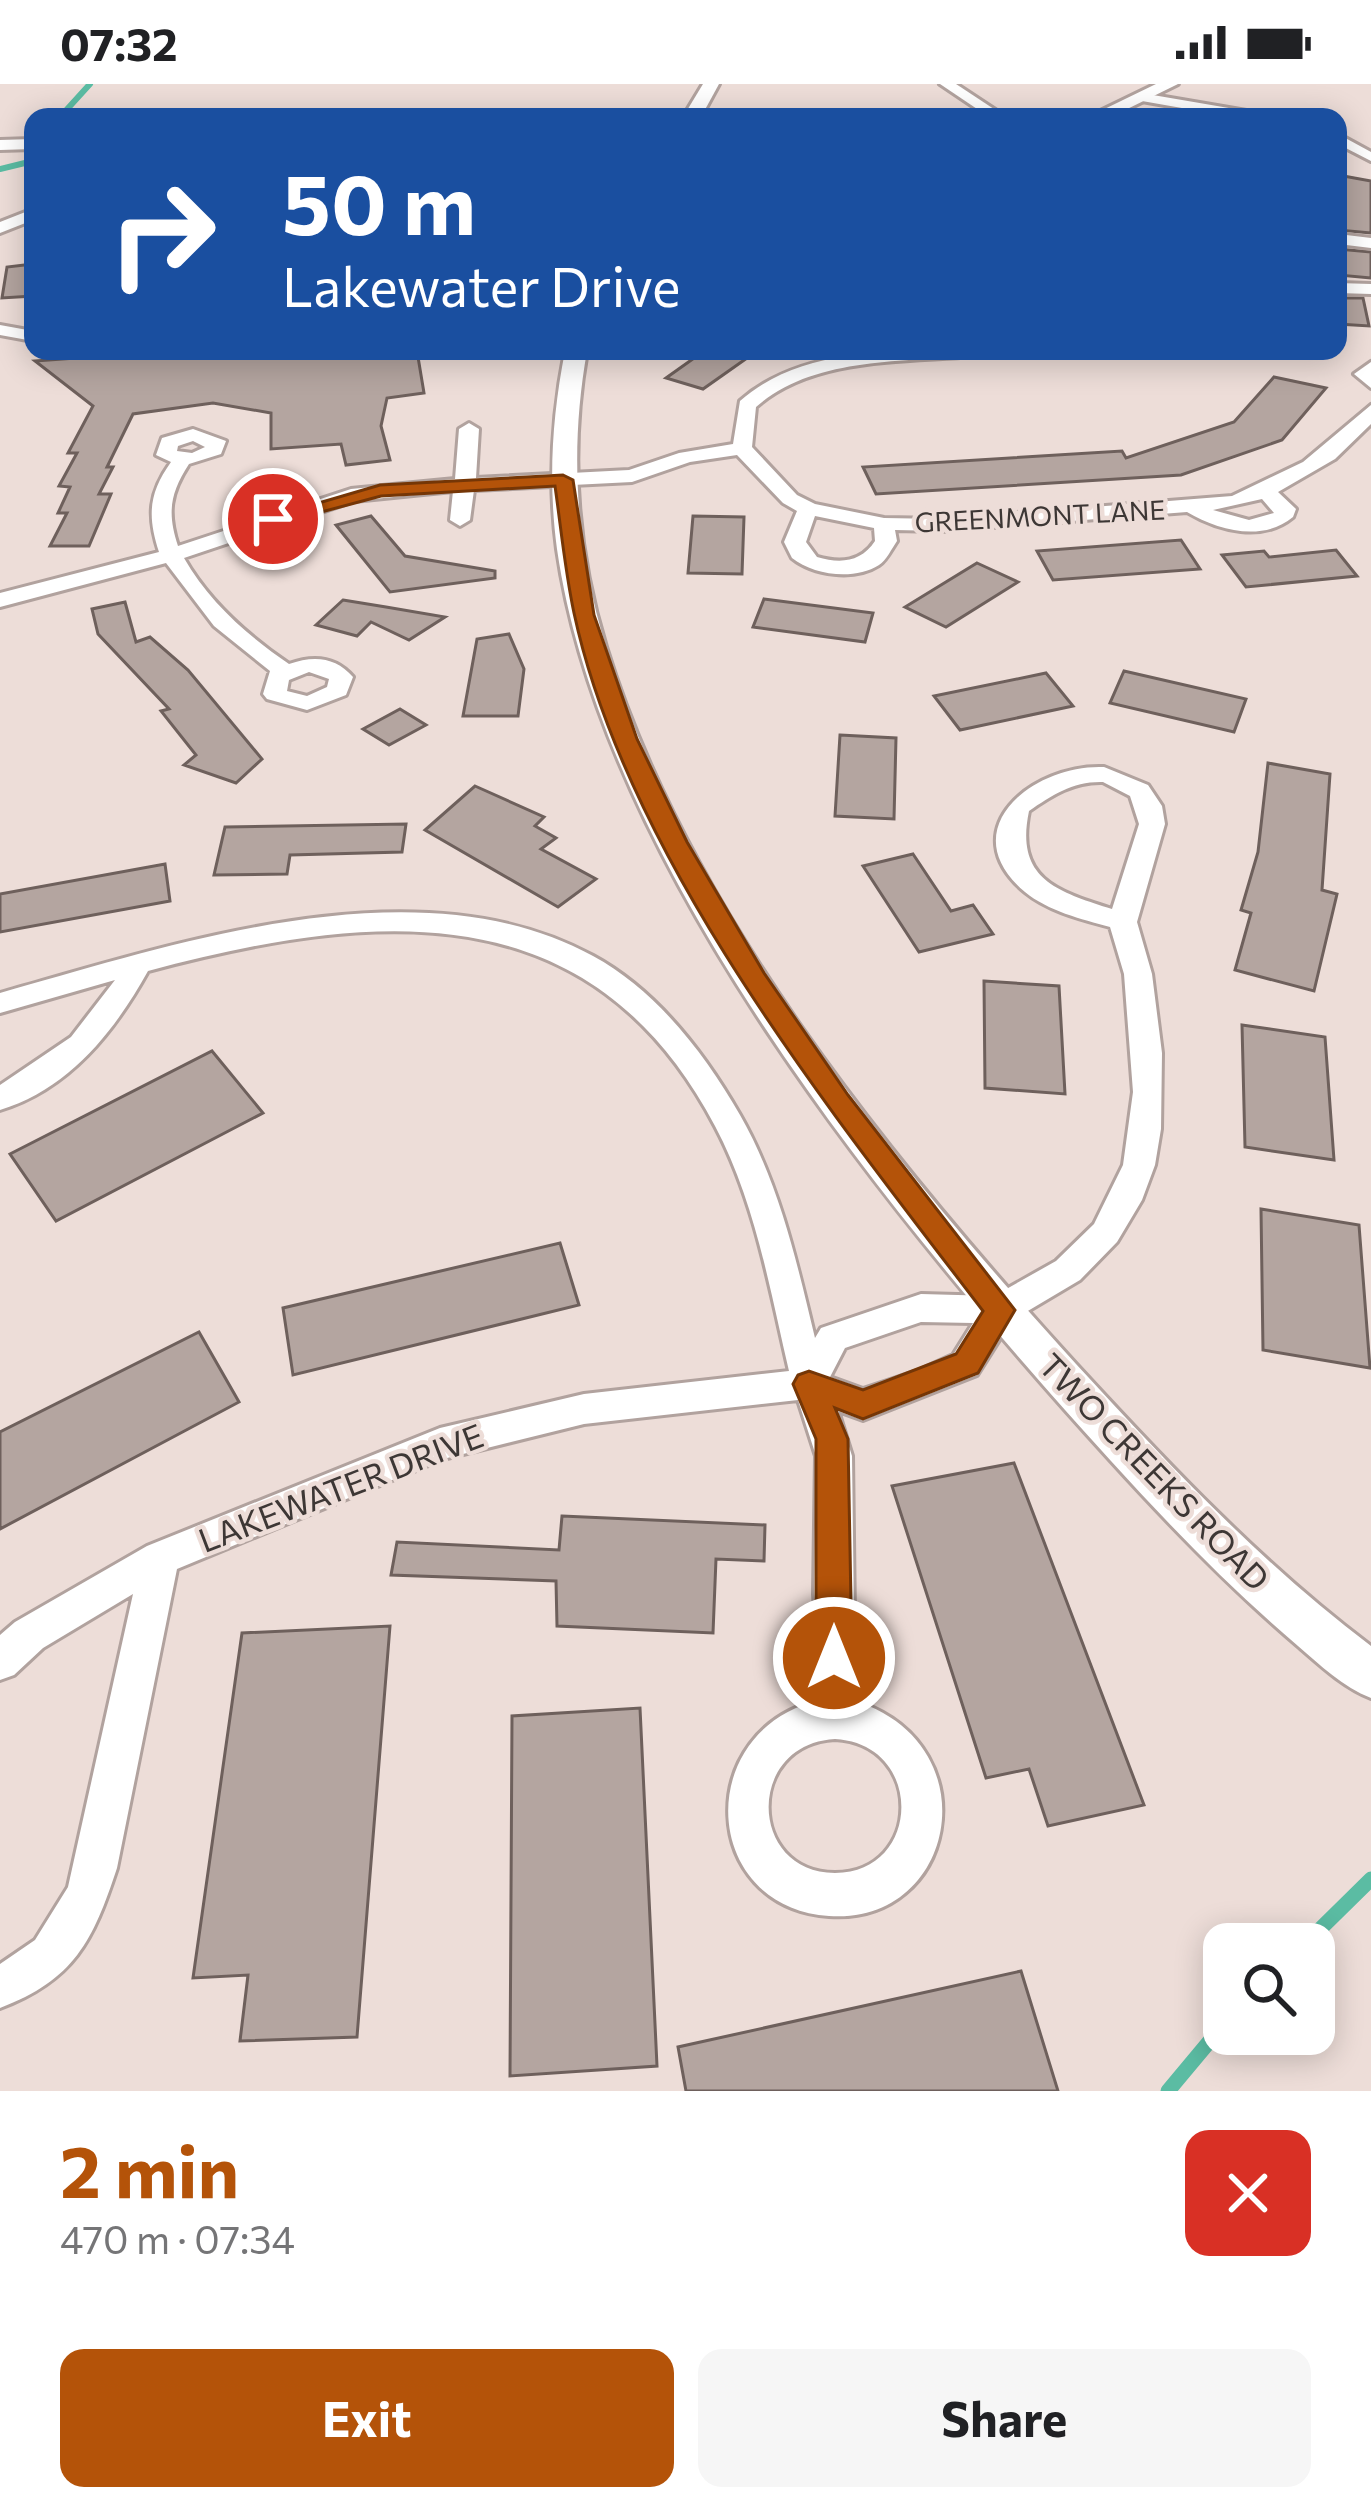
<!DOCTYPE html>
<meta charset="utf-8">
<style>
:root{--surface:#fff;--page:#f6f6f6;--text:#202124;--muted:#757577;--accent:#b45309}
body{margin:0;font-family:Commissioner,sans-serif;background:var(--page);color:var(--text);height:100vh;display:flex;flex-direction:column;font-size:45px;white-space:nowrap}
*{box-sizing:border-box;margin:0}
p{font-size:39px;color:var(--muted)}
.icon{flex:none;width:66px;height:66px;fill:none;stroke:currentColor;stroke-width:2;stroke-linecap:round;stroke-linejoin:round}
.map{position:relative;height:2007px;overflow:hidden}
.panel{display:flex;flex-direction:column;background:var(--surface);flex:1}
.panel>*{flex:none}
.banner{position:absolute;left:24px;top:24px;width:1323px;height:252px;border-radius:24px;box-shadow:0 6px 30px #0003;background:#1a4fa0;color:#fff;overflow:hidden}
.controls{position:absolute;left:1203px;top:1839px;display:grid;gap:24px}
.controls a{display:grid;place-items:center;width:132px;height:132px;border-radius:24px;background:var(--surface);box-shadow:0 6px 30px #0003;font-size:60px}
.pin{position:absolute;display:grid;place-items:center;width:102px;height:102px;color:#fff;margin:-51px;border:6px solid #fff;border-radius:50%;box-shadow:0 3px 12px #0007}
.me{position:absolute;width:132px;margin:-66px;rotate:0deg;stroke-linejoin:round;filter:drop-shadow(0 0 9px #0008)}
.turn{display:flex;align-items:center;gap:42px;height:252px;padding:0 60px;font-size:54px}
.turn .icon{width:156px;height:156px;stroke-width:2.5}
.turn b{display:block;font-size:84px;line-height:102px}
.round{display:grid;place-items:center;flex:none;width:126px;height:126px;border-radius:24px;background:var(--page)}
.headline{display:flex;align-items:center;justify-content:space-between;height:204px;padding:0 60px}
h1{font-size:72px;font-weight:700;line-height:90px;color:var(--accent)}
.cta{display:flex;gap:24px;margin-top:auto;padding:24px 60px}
.cta a{flex:1;height:138px;border-radius:24px;background:var(--accent);color:#fff;font-size:48px;font-weight:700;line-height:138px;text-align:center}
.cta a+a{background:var(--page);color:var(--text)}
.status{display:flex;justify-content:space-between;align-items:center;height:84px;padding:0 60px;background:var(--surface);direction:ltr}
.status svg{height:33px;fill:currentColor}
.map>svg:first-child{display:block}
</style>
<div class="status"><b>07:32</b><svg viewBox="0 0 49 12"><path d="M0 12V9h3v3zM5 12V6h3v6zM10 12V3h3v9zM15 12V0h3v12zM26 1h20v11H26zM47 4h2v5h-2z"/></svg></div>
<div class="map">
<svg width="1371" height="2007" viewBox="0 0 1371 2007">
<rect width="100%" height="100%" fill="#edddd8"/>
<g fill="none" stroke-linecap="round" stroke-linejoin="round">
<g stroke="#5bbca3" stroke-width="6">
<path d="M60 33 90 0"/>
<path d="M0 85 33 77"/>
</g>
<g stroke="#5bbca3" stroke-width="15">
<path d="M1305 1860 1371 1795"/>
<path d="M1168 2007 1224 1940"/>
</g>
</g>
<g fill="#b4a5a0" stroke="#6e605c" stroke-width="3">
<path d="M1338 91 1371 97V149L1338 146Z"/>
<path d="M1338 165 1371 168V194L1338 191Z"/>
<path d="M33 180V212L2 214 7 183Z"/>
<path d="M1345 214H1363L1369 242 1338 240V222Z"/>
<path d="M172 267H417L424 309 387 314 381 342 390 376 346 381 341 360 271 365V329L213 319 133 330 107 383H113L99 410H111L89 462H50L67 429H58L70 403 59 402 77 369H68L93 322 35 277Z"/>
<path d="M704 267H757L703 305 666 294Z"/>
<path d="M1274 293 1326 304 1282 356 1181 391 876 410 863 383 1122 367 1126 374 1234 338Z"/>
<path d="M371 432 405 472 495 487V494L390 508 336 441Z"/>
<path d="M693 432 744 433 742 490 688 489Z"/>
<path d="M1181 456 1200 485 1053 496 1037 467Z"/>
<path d="M1336 466 1357 492 1246 503 1222 471 1264 467 1269 473Z"/>
<path d="M977 479 1018 498 946 543 905 523Z"/>
<path d="M764 515 873 529 865 558 753 543Z"/>
<path d="M343 516 386 523 445 533 409 556 371 538 357 552 316 541Z"/>
<path d="M125 518 136 558 150 553 188 586 262 675 236 699 184 681 196 671 161 627 169 625 98 550 92 525Z"/>
<path d="M509 550 524 585 518 632H463L477 555Z"/>
<path d="M1124 587 1246 615 1234 648 1110 619Z"/>
<path d="M1046 589 1073 622 960 646 934 612Z"/>
<path d="M400 625 426 641 389 661 363 645Z"/>
<path d="M840 651 896 654 894 735 835 732Z"/>
<path d="M1268 679 1330 690 1322 806 1337 810 1314 907 1235 886 1251 829 1241 826 1258 768Z"/>
<path d="M475 702 544 733 535 742 556 754 541 765 596 795 558 823 425 746Z"/>
<path d="M406 740 402 768 290 771 287 790 214 791 225 743Z"/>
<path d="M913 770 951 827 973 821 993 850 919 868 863 782Z"/>
<path d="M165 780 170 817 0 848V810Z"/>
<path d="M984 897 1059 902 1065 1010 985 1004Z"/>
<path d="M1242 941 1325 953 1334 1076 1245 1063Z"/>
<path d="M212 967 263 1029 56 1137 10 1070Z"/>
<path d="M1261 1125 1359 1141 1370 1284 1263 1266Z"/>
<path d="M560 1159 579 1221 293 1291 283 1224Z"/>
<path d="M199 1248 239 1318 0 1445V1348Z"/>
<path d="M1014 1379 1144 1721 1048 1742 1029 1685 986 1694 892 1402Z"/>
<path d="M562 1432 765 1441 764 1477 716 1475 713 1549 557 1542 556 1497 391 1491 397 1458 559 1466Z"/>
<path d="M390 1542 357 1953 240 1957 248 1891 193 1894 242 1549Z"/>
<path d="M640 1624 657 1982 510 1992 512 1632Z"/>
<path d="M1021 1887 1058 2007H686L678 1963Z"/>
</g>
<g fill="none" stroke-linecap="round" stroke-linejoin="round">
<g stroke="#b1a29e" stroke-width="6">
<g id="minor">
<path d="M940 0H956L1006 33H989Z"/>
<path d="M1147 10 1258 29 1265 33H1233L1142 17Z"/>
<path d="M1338 50 1371 68V77L1338 60Z"/>
<path d="M33 125V136L0 149V138Z"/>
<path d="M1338 150 1371 154V164L1338 160Z"/>
<path d="M1338 199 1371 200V210L1338 209Z"/>
<path d="M0 241 33 247V257L0 251Z"/>
<path d="M982 267 973 272C903 278 812 273 756 323L752 363 797 411 815 420 884 434 941 435 1232 412 1303 378 1371 321V340L1335 375 1278 408 1296 425 1293 433C1263 458 1219 447 1187 428L941 447 895 446 897 457C892 464 886 477 879 481 854 497 813 491 792 474L784 458 797 427 783 419 737 371 690 378 632 398 474 406 470 436 460 442 450 436 453 407 354 417 184 474C209 518 248 552 289 580 314 571 336 573 353 593L346 611 307 626 267 615 263 610 270 587 214 542 166 479 0 523V509L159 468C147 431 149 409 171 378L156 371 162 354 193 345 226 357 221 370 189 380C170 409 167 429 178 462L351 405 455 395 459 345 469 339 479 345 476 394 629 386 679 369 733 360 740 317C803 261 903 267 982 267ZM193 357 205 363 192 369 177 367 178 362ZM1262 415 1274 429 1249 436 1213 426ZM815 432 874 444 875 457C861 478 841 480 817 473L806 458ZM309 588 329 595 327 603 307 612 287 607 289 596Z"/>
<path d="M1371 278V304L1354 290Z"/>
<path d="M1104 683 1148 701 1162 722 1165 740 1137 838 1152 890 1162 969 1161 1045 1155 1081 1142 1116 1117 1158 1080 1196 1011 1237 977 1291 863 1336 838 1327 852 1372 854 1534 861 1619C990 1665 955 1841 829 1832 699 1823 693 1644 821 1616L814 1510 816 1372 798 1316 584 1340 443 1375 177 1485 117 1784C93 1857 74 1896 0 1924V1880L35 1856 68 1803 133 1510 43 1564 14 1591 0 1596V1551L15 1538 147 1462 440 1344 584 1310 789 1287C770 1206 755 1117 715 1042 590 805 373 827 148 887 114 948 69 1005 0 1026V1001L71 953 115 896 0 929V909C177 859 420 777 593 872 656 906 705 970 740 1031 779 1099 797 1179 815 1254L821 1244 921 1210 994 1212 1056 1177 1094 1140 1123 1081 1133 1008 1124 890 1110 843C1081 835 1048 827 1025 808 951 746 1033 680 1104 683ZM1103 698 1130 712 1139 740 1112 825C1055 807 1015 794 1029 727 1052 711 1074 697 1103 698ZM921 1238 973 1239 953 1271 920 1286 863 1305 830 1293 845 1264ZM835 1655C925 1660 922 1789 835 1789 748 1789 745 1660 835 1655Z"/>
</g>
</g>
<g stroke="#b1a29e" stroke-width="6">
<g id="tertiary">
<path d="M703 0H719L701 33H683Z"/>
<path d="M1156 0H1178L1111 33H1088Z"/>
<path d="M33 55V65L0 66V56Z"/>
<path d="M565 267H587C569 368 576 465 606 563 687 827 892 1078 1076 1280 1168 1380 1262 1480 1371 1562V1614C1343 1603 1320 1581 1298 1562 1231 1505 1170 1442 1111 1377 898 1143 603 786 557 465 548 398 552 333 565 267Z"/>
</g>
</g>
<use href="#minor" fill="#fff" fill-rule="evenodd"/>
<use href="#tertiary" fill="#fff" fill-rule="evenodd"/>
</g>
<path fill="#b45309" stroke="#753606" stroke-width="3" d="M563 391 573 396 594 531 637 655 687 758 764 889 848 1011 1015 1226 978 1289 863 1335 835 1324 848 1355 852 1574 847 1587 834 1592 821 1587 816 1574V1355L793 1300 798 1291 809 1287 863 1306 956 1270 983 1227C832 1029 627 776 574 529 565 487 561 444 555 402L381 412 273 441 264 435 380 401Z"/>
<g text-anchor="middle" stroke-width="9" stroke-linejoin="round" paint-order="stroke">
<g font-size="27" fill="#3d3735" stroke="#edddd8">
<text transform="translate(1040 433) rotate(-3)" y="9">GREENMONT LANE</text>
</g>
<g font-size="33" fill="#3d3735" stroke="#edddd8">
<text transform="translate(1154 1388) rotate(46)" y="12">TWO CREEKS ROAD</text>
<text transform="translate(341 1404) rotate(-21)" y="12">LAKEWATER DRIVE</text>
</g>
</g>
</svg>
<div class="controls">
<a><svg class="icon" aria-label="search" viewBox="0 0 24 24"><circle cx="10" cy="10" r="6"/><path d="M15 15l6 6"/></svg></a>
</div>
<div class="pin" style="left:273px;top:435px;background:#d93025"><svg class="icon" aria-label="arrive" viewBox="0 0 24 24"><path d="M6 21V4h12l-3 4 3 4H6"/></svg></div>
<svg class="me" style="left:834px;top:1574px" viewBox="-20 -20 40 40"><circle r="17" fill="#b45309" stroke="#fff" stroke-width="3"/><path d="M0-11L8 9 0 5-8 9z" fill="#fff"/></svg>
<div class="banner">
<div class="turn"><svg class="icon" aria-label="right" viewBox="0 0 24 24"><path d="M7 20v-9h11M14 6l5 5-5 5"/></svg><div><b>50 m</b>Lakewater Drive</div></div>
</div>
</div>
<section class="panel">
<div class="headline"><div><h1>2 min</h1><p>470 m · 07:34</p></div><a class="round" style="background:#d93025;color:#fff"><svg class="icon" aria-label="close" viewBox="0 0 24 24"><path d="M6 6l12 12M18 6L6 18"/></svg></a></div>
<div class="cta"><a>Exit</a><a>Share</a></div>
</section>
